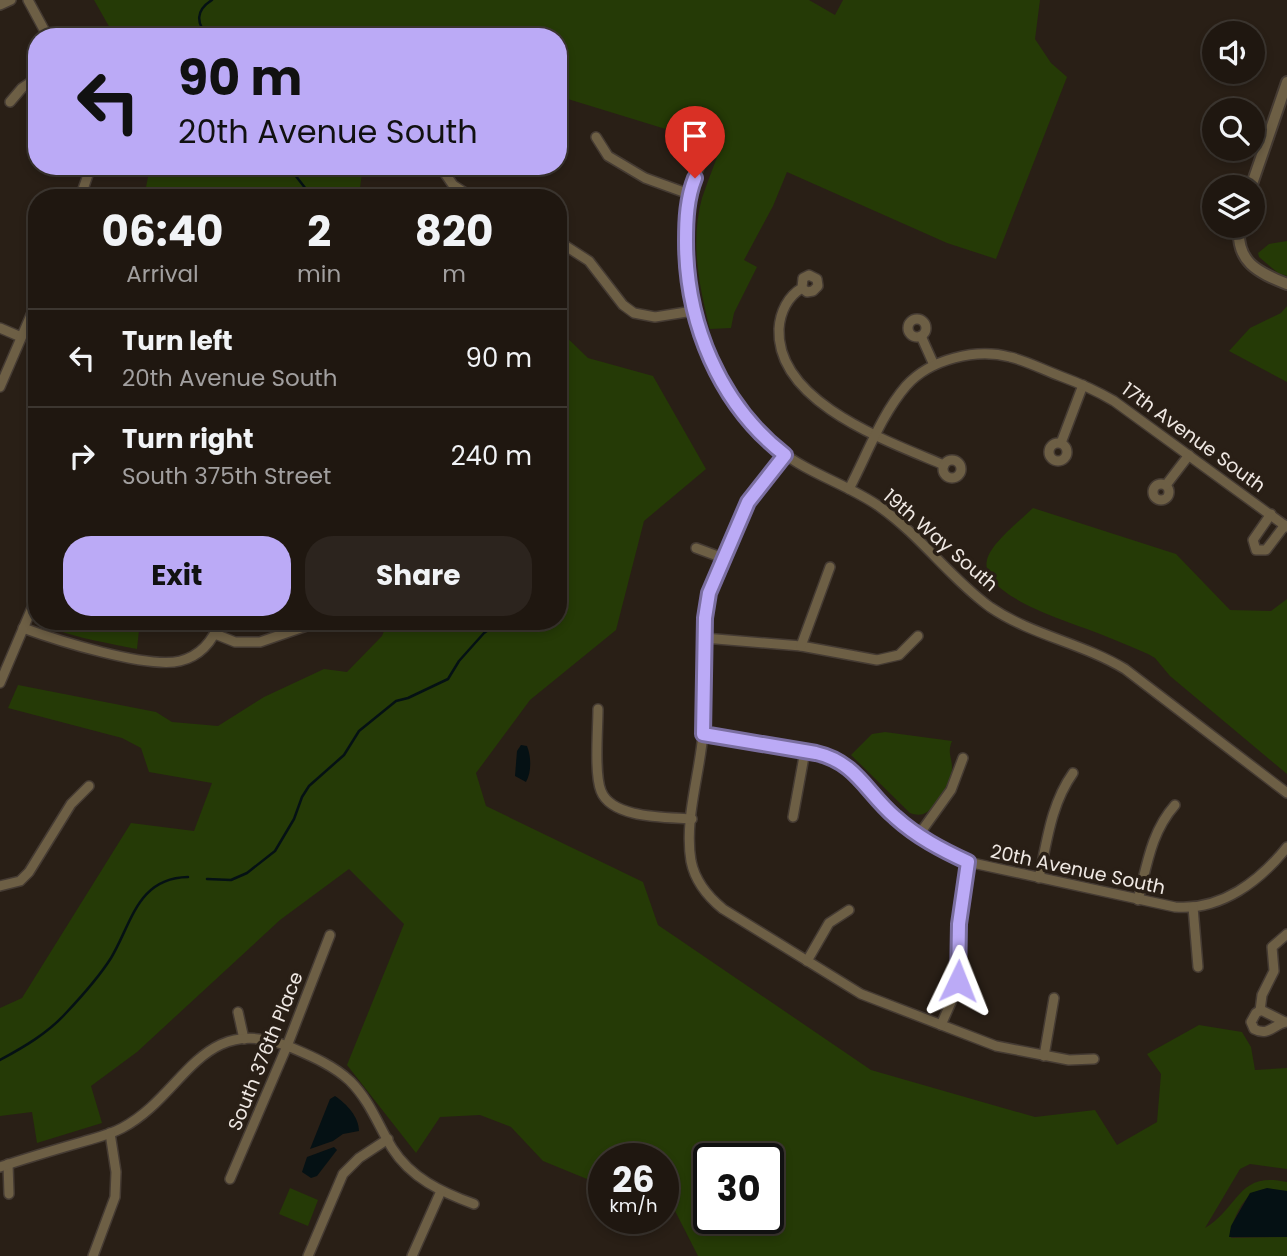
<!DOCTYPE html>
<style>
:root{--surface:#1f1710;--page:#2c241e;--text:#f1f3f6;--muted:#a19f9f;--line:#3c3630;--accent:#bbaaf6}
body{margin:0;font-family:Poppins,sans-serif;background:var(--page);color:var(--text);height:100vh;display:flex;flex-direction:column;font-size:26px;white-space:nowrap}
*{box-sizing:border-box;margin:0}
p{font-size:23px;color:var(--muted)}
.icon{flex:none;width:38px;height:38px;fill:none;stroke:currentColor;stroke-width:2;stroke-linecap:round;stroke-linejoin:round}
.map{position:relative;flex:1;overflow:hidden}
.panel{position:absolute;left:28px;top:189px;width:539px;height:441px;display:flex;flex-direction:column;background:var(--surface);border-radius:28px;box-shadow:0 4px 10px #0003,0 0 0 2px var(--line)}
.panel>*{flex:none}
.hud{position:absolute;left:28px;top:28px;width:539px;height:147px;border-radius:28px;box-shadow:0 4px 10px #0003,0 0 0 2px var(--line);background:#bbaaf6;color:#111;overflow:hidden}
.tools{position:absolute;left:1202px;top:21px;display:grid;gap:14px}
.tools a{display:grid;place-items:center;width:63px;height:63px;border-radius:50%;background:var(--surface);box-shadow:0 4px 10px #0003,0 0 0 2px var(--line);font-size:35px}
.speed{position:absolute;left:588px;top:1143px;display:flex;gap:14px;font-size:35px;font-weight:700;text-align:center}
.speed>*{display:grid;place-content:center;width:91px;height:91px;border-radius:50%;background:var(--surface);box-shadow:0 4px 10px #0003,0 0 0 2px var(--line);line-height:1}
.speed small{font-size:18px;font-weight:400}
.speed .limit{border:4px solid #111;border-radius:10px;background:#fff;color:#111}
.pin{position:absolute;display:grid;place-items:center;width:60px;height:60px;color:#fff;margin:-72px -30px;border-radius:50% 50% 50% 0;rotate:-45deg;box-shadow:0 0 7px #0007}
.pin .icon{rotate:45deg}
.me{position:absolute;width:77px;margin:-38px;rotate:2deg;stroke-linejoin:round;filter:drop-shadow(0 0 5px #0008)}
.turn{display:flex;align-items:center;gap:24px;height:147px;padding:0 35px;font-size:32px}
.turn .icon{width:91px;height:91px;stroke-width:2.5}
.turn b{display:block;font-size:49px;line-height:60px}
.eta{display:flex;justify-content:space-evenly;align-items:center;height:119px;text-align:center}
.eta b{font-size:42px;font-weight:700;line-height:49px}
.action{display:flex;gap:14px;margin-top:auto;padding:14px 35px}
.action a{flex:1;height:80px;border-radius:28px;background:var(--accent);color:#111;font-size:28px;font-weight:700;line-height:80px;text-align:center}
.action a+a{background:var(--page);color:var(--text)}
ul{padding:0;list-style:none}
li{display:flex;align-items:center;gap:21px;height:98px;padding:0 35px;border-top:2px solid var(--line)}
li div{flex:1}
li b{display:block;font-size:26px}
li em{font-style:normal}
.map>svg:first-child{display:block}
</style>
<div class="map">
<svg width="1287" height="1256" viewBox="0 0 1287 1256">
<rect width="100%" height="100%" fill="#291f16"/>
<g fill="#253a06" fill-rule="evenodd">
<path d="M94 0H809L835 15 843 0H1040L1035 39 1051 63 1067 77 996 259 947 243 787 172 773 206 744 260 757 267 734 313 731 328 710 329C699 287 690 241 702 198 708 180 715 163 721 146L558 96V37H115Z"/>
<path d="M150 166H363L360 188 369 198H144Z"/>
<path d="M1287 241V276L1278 273 1259 257 1258 253 1269 244Z"/>
<path d="M1287 306V382L1229 351 1250 328 1281 313Z"/>
<path d="M558 329 588 358 653 376 706 469 644 521 616 630 530 700 476 773 486 806 643 882 658 925 871 1070 1035 1117 1095 1110 1117 1145 1157 1122 1161 1074 1147 1054 1199 1025 1242 1032 1251 1047 1255 1070 1287 1068V1169L1250 1164 1240 1169 1205 1228C1240 1207 1237 1171 1287 1182V1191C1275 1190 1264 1187 1253 1193 1243 1198 1228 1227 1231 1238L1287 1237V1256H698L672 1205 663 1204V1158H604V1186L543 1161 511 1127 480 1115 440 1117 416 1153 347 1065 404 924 349 869 280 920 137 1052 91 1086 102 1123 37 1143 32 1112 0 1116V1008L22 998 131 823 194 831 212 783 149 772 141 748 122 738 8 708 18 685 156 712 172 722 218 726 264 697 324 669 347 672 382 636 388 621H558ZM709 1158H768V1218H709Z"/>
<path d="M1033 508 1176 554 1230 610 1271 611 1287 599V774L1170 676 1155 658 1148 654C1128 645 1108 637 1087 629 1063 620 979 594 987 560 991 543 1021 520 1033 508Z"/>
<path d="M42 621H140L137 649C118 645 51 634 42 621Z"/>
<path d="M885 732 952 741C947 753 952 757 952 768 952 781 937 805 927 812 921 816 916 815 910 813L851 755 872 734Z"/>
<path d="M290 1188 318 1200 308 1226 279 1214Z"/>
</g>
<g fill="#051114">
<path d="M521 745 527 746C531 756 532 771 526 782L515 776 517 751Z"/>
<path d="M335 1096C347 1104 359 1117 359 1131L343 1134 333 1141 310 1149 330 1099Z"/>
<path d="M334 1147 337 1150 317 1176 311 1178 302 1172 307 1157Z"/>
<path d="M1267 1188 1287 1191V1237H1229L1231 1226 1250 1193Z"/>
</g>
<g fill="none" stroke-linecap="round" stroke-linejoin="round">
<g stroke="#051114" stroke-width="2.5">
<path d="M209 37C195 23 196 10 212 0"/>
<path d="M288 166 313 198"/>
<path d="M207 879 231 880 247 873 275 851 294 819 302 797 309 786 344 755 359 731 396 701 408 698 448 679 459 661 484 633 501 621"/>
<path d="M0 1060C24 1047 48 1033 66 1013 82 996 99 977 111 958 132 923 137 878 188 877"/>
</g>
<g stroke="#453b33" stroke-width="12">
<g id="minor">
<path d="M28 0 48 37"/>
<path d="M0 5 11 0"/>
<path d="M10 102 22 88 37 78"/>
<path d="M596 137 608 156 645 178 689 194"/>
<path d="M708 147C701 163 693 179 689 196 671 286 707 393 779 450 809 474 849 485 880 507 921 536 950 578 990 607 1031 635 1082 643 1125 669L1287 793"/>
<path d="M440 166 453 185 473 198"/>
<path d="M80 198 91 166"/>
<path d="M558 241 589 261 623 305 634 313 655 317 693 311"/>
<path d="M802 288 807 292 813 291 818 286 817 279 809 275 803 278 802 288C788 296 780 312 779 329 776 403 890 442 944 465"/>
<circle cx="917" cy="328" r="9"/>
<path d="M0 328 21 337"/>
<path d="M921 336 934 365"/>
<path d="M0 387 37 301"/>
<circle cx="1058" cy="452" r="9"/>
<path d="M1061 443 1083 385"/>
<path d="M785 455C773 470 759 484 749 501 734 528 720 560 711 589 696 635 706 686 703 733 700 774 684 819 691 861 695 881 707 896 723 909L861 994 996 1046 1069 1060 1094 1059"/>
<circle cx="952" cy="469" r="9"/>
<path d="M35 482 37 484"/>
<circle cx="1161" cy="492" r="8"/>
<path d="M1166 485 1189 455"/>
<path d="M849 489C867 455 881 415 906 386 930 359 976 348 1010 357 1027 361 1044 370 1060 376 1079 383 1097 391 1114 401L1287 527"/>
<path d="M1271 514 1253 540 1256 550H1266L1285 525"/>
<path d="M696 548 723 558"/>
<path d="M23 628C56 640 147 669 180 661 200 656 213 641 220 621"/>
<path d="M215 634 235 642H260L321 621"/>
<path d="M704 638 801 646 877 660 899 655 918 636"/>
<path d="M801 646 830 567"/>
<path d="M0 683 37 596"/>
<path d="M598 709C598 729 594 774 601 791 612 819 667 817 692 819"/>
<path d="M703 734 816 753 834 759 851 769 881 804 914 833 968 862 1175 907C1221 911 1260 881 1287 847"/>
<path d="M793 817 805 751"/>
<path d="M918 836 951 790 963 758"/>
<path d="M1039 878C1047 841 1051 804 1073 773"/>
<path d="M0 886 20 881 29 872 71 804 89 786"/>
<path d="M1138 900C1147 865 1151 832 1175 805"/>
<path d="M1193 907 1198 967"/>
<path d="M807 961 829 923 849 910"/>
<path d="M1260 1011 1262 995 1274 971 1272 947 1287 934"/>
<path d="M238 1012 244 1039"/>
<path d="M1285 1022 1261 1010 1256 1013 1251 1022 1254 1029C1269 1037 1273 1024 1287 1022"/>
<path d="M941 1025 952 1000 959 973V930L968 862"/>
<path d="M1044 1056 1054 998"/>
<path d="M8 1164 9 1194"/>
<path d="M0 1167C27 1158 54 1150 82 1142 95 1138 109 1135 122 1128 185 1095 200 1011 290 1047 311 1056 333 1065 350 1081 370 1101 378 1125 392 1148 411 1178 441 1192 474 1204"/>
<path d="M230 1179 287 1046 330 935"/>
<path d="M93 1256 115 1197 116 1172 110 1133"/>
<path d="M308 1256 343 1174 359 1158 388 1139"/>
<path d="M412 1256 441 1191"/>
</g>
</g>
<g stroke="#453b33" stroke-width="14">
<g id="tertiary">
<path d="M1251 187 1287 82"/>
<path d="M1239 226C1236 262 1257 272 1287 284"/>
</g>
</g>
<use href="#minor" stroke="#6d5f45" stroke-width="9"/>
<use href="#tertiary" stroke="#6d5f45" stroke-width="10"/>
</g>
<g fill="none" stroke-linecap="round" stroke-linejoin="round">
<g stroke="#7a6ea0" stroke-width="18">
<path id="route" d="M695 178C687 198 686 219 686 241 686 322 719 404 785 455L748 502 709 593 705 618 703 734 816 753C856 762 866 792 895 817 917 837 942 850 968 862L959 924 958 981"/>
</g>
<use href="#route" stroke="#bbaaf6" stroke-width="12"/>
</g>
<g text-anchor="middle" stroke-width="7" stroke-linejoin="round" paint-order="stroke">
<g font-size="19" fill="#efe8e3" stroke="#291f16">
<text transform="translate(1194 437) rotate(36)" y="7">17th Avenue South</text>
<text transform="translate(941 540) rotate(41)" y="7">19th Way South</text>
<text transform="translate(1078 869) rotate(12)" y="7">20th Avenue South</text>
<text transform="translate(265 1051) rotate(-68)" y="7">South 376th Place</text>
</g>
</g>
</svg>
<div class="tools">
<a><svg class="icon" aria-label="sound" viewBox="0 0 24 24"><path d="M4 9h4l5-4v14l-5-4H4zM17 9q2 3 0 6"/></svg></a>
<a><svg class="icon" aria-label="search" viewBox="0 0 24 24"><circle cx="10" cy="10" r="6"/><path d="M15 15l6 6"/></svg></a>
<a><svg class="icon" aria-label="layers" viewBox="0 0 24 24"><path d="M12 4l9 5-9 5-9-5zM3 14l9 5 9-5"/></svg></a>
</div>
<div class="speed"><div>26<small>km/h</small></div><div class="limit">30</div></div>
<div class="pin" style="left:695px;top:178px;background:#d93025"><svg class="icon" aria-label="arrive" viewBox="0 0 24 24"><path d="M6 21V4h12l-3 4 3 4H6"/></svg></div>
<svg class="me" style="left:958px;top:981px" viewBox="-20 -20 40 40"><path d="M0-17L14 15 0 8-14 15z" fill="#bbaaf6" stroke="#fff" stroke-width="4"/></svg>
<div class="hud">
<div class="turn"><svg class="icon" aria-label="left" viewBox="0 0 24 24"><path d="M17 20v-9H6M10 6l-5 5 5 5"/></svg><div><b>90 m</b>20th Avenue South</div></div>
</div>
<section class="panel">
<div class="eta">
<div><b>06:40</b><p>Arrival</p></div>
<div><b>2</b><p>min</p></div>
<div><b>820</b><p>m</p></div>
</div>
<ul>
<li><svg class="icon" aria-label="left" viewBox="0 0 24 24"><path d="M17 20v-9H6M10 6l-5 5 5 5"/></svg><div><b>Turn left</b><p>20th Avenue South</p></div><em>90 m</em></li>
<li><svg class="icon" aria-label="right" viewBox="0 0 24 24"><path d="M7 20v-9h11M14 6l5 5-5 5"/></svg><div><b>Turn right</b><p>South 375th Street</p></div><em>240 m</em></li>
</ul>
<div class="action"><a>Exit</a><a>Share</a></div>
</section>
</div>
